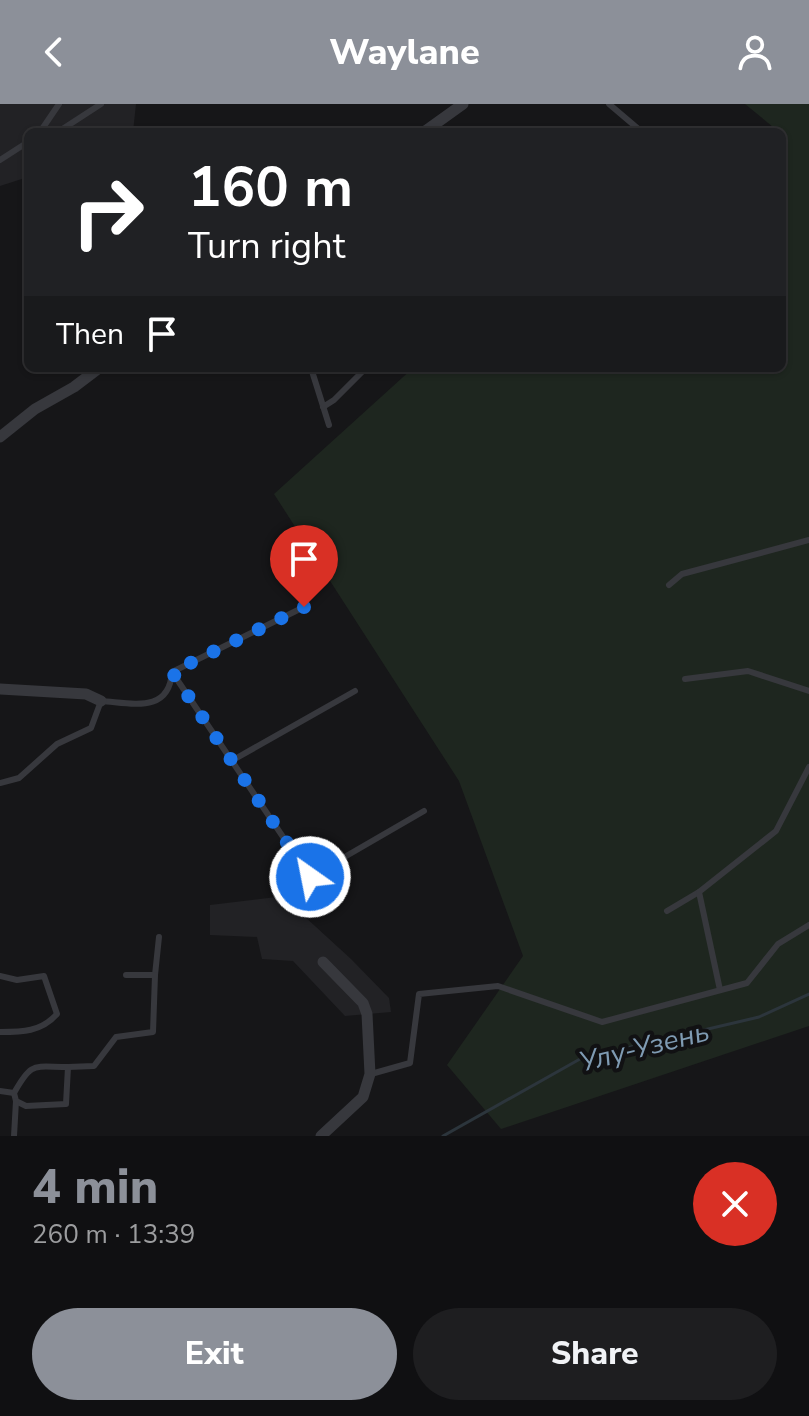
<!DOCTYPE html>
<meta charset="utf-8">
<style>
:root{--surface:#101012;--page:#1e1e20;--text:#f1f3f6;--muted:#9c9d9f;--line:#303032;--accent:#8c9099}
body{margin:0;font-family:"Nunito Sans",sans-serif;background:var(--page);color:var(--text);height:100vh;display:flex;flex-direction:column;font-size:30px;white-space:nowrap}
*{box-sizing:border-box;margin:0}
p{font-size:26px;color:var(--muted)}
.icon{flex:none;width:44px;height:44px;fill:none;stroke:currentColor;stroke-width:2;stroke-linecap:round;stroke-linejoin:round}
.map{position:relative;height:1032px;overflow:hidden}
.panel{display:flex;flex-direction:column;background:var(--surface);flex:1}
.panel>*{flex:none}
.guide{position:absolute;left:24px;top:24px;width:762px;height:244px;border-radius:12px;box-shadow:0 2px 6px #0004,0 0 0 2px var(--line);background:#202124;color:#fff;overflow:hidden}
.pin{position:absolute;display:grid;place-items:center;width:68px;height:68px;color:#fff;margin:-82px -34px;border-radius:50% 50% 50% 0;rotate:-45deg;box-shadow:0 0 8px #0007}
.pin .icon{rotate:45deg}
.me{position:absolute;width:88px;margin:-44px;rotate:327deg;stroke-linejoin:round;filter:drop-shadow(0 0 6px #0008)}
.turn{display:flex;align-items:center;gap:28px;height:168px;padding:0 32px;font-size:36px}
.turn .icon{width:104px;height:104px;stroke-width:2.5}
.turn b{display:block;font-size:56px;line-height:68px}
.then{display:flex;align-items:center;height:76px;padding:0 32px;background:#0003;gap:16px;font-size:30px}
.round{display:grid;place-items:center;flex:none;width:84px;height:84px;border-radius:42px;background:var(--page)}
.summary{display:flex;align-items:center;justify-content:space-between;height:136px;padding:0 32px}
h1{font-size:48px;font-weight:800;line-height:60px;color:var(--accent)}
.primary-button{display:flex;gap:16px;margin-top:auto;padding:16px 32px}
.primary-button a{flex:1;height:92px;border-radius:48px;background:var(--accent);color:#fff;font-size:32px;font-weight:800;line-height:92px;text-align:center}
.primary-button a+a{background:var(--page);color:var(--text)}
header{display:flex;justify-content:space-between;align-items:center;height:104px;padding:0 32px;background:var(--accent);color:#fff;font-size:36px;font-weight:800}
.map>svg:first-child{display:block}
</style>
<header><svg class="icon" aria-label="back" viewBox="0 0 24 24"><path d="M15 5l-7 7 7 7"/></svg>Waylane<svg class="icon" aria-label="person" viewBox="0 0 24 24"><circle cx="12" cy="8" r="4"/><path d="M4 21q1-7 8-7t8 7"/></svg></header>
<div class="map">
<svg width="809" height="1032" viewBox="0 0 809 1032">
<rect width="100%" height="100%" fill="#161618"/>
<g fill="#222225">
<path d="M0 0H136L133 28H28V73L0 82Z"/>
<path d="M276 793 292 801 351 855 389 894 391 908 345 912 293 857 262 855 257 833 210 831V801Z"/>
</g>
<path fill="#1e261f" d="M745 0H809V922L501 1025 447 961 523 852 459 677 274 390 413 264H782V28H771L773 23Z"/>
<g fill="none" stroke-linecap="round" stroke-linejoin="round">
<path stroke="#2c353c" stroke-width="3" d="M443 1032 580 955 759 913 809 890"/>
<g stroke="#37383d" stroke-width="6">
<path d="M609 0 642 28"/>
<path d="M40 28 59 0"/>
<path d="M44 28 61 26 101 0"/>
<path d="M0 56 28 38"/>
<path d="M311 264 329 321"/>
<path d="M323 303 334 296 366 264"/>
<path d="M669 481 682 470 809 436"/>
<path d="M172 568 310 773 424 707"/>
<path d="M172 568 304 503"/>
<path d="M685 575 748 567 809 587"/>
<path d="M233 656 355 587"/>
<path d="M0 679 19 674 57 640 91 624 101 597C132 599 169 610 172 568"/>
<path d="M667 807 699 788"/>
<path d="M126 871H155L159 833"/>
<path d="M0 872 17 876 44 872 57 910C41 928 22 928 0 928"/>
<path d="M720 886 699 788 776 727 809 663"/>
<path d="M68 963 94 962 116 933 153 928 155 871"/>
<path d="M371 970 410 959 419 890 498 882 602 918 747 879 778 840 809 821"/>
<path d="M0 987 14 989 16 997 26 1002 66 1000 68 963C33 963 32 957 14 989"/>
<path d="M14 1032 16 997"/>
</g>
<g stroke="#37383d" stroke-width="11">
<path d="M424 28 463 0"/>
<path d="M0 333 35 305 74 283 99 264"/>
<path d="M0 585 86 590 101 597"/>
<path d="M321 1032 363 993 370 970 367 910 363 899 323 858"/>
</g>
</g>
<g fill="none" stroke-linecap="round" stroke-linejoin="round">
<path stroke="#1a73e8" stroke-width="14" stroke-dasharray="0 25.2" d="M304 503 172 568 310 773"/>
</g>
<g text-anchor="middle" stroke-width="8" stroke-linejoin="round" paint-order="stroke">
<g font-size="28" font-style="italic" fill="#7f9bb3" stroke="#111113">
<text transform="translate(644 942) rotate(-14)" y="10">Улу-Узень</text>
</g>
</g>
</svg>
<div class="pin" style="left:304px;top:503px;background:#d93025"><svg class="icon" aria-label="arrive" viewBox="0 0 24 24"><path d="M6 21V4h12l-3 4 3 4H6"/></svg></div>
<svg class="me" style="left:310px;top:773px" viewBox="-20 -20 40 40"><circle r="17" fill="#1a73e8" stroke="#fff" stroke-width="3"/><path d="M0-11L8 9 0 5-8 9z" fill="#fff"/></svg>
<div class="guide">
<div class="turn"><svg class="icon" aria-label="right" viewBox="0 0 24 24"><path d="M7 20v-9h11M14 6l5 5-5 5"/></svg><div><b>160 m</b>Turn right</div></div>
<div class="then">Then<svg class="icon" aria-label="arrive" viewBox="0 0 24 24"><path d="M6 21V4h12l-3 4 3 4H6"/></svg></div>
</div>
</div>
<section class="panel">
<div class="summary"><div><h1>4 min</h1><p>260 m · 13:39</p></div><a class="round" style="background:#d93025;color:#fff"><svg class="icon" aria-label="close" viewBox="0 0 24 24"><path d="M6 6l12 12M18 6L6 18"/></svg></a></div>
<div class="primary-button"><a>Exit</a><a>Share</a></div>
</section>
